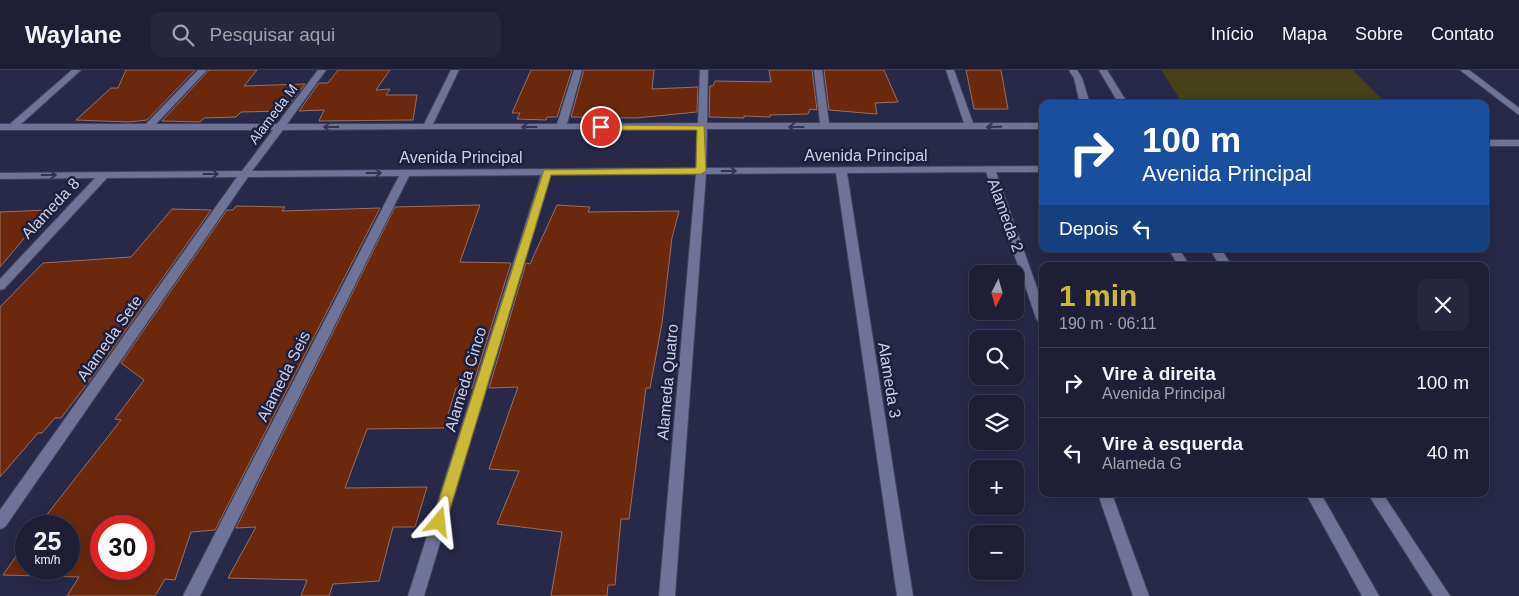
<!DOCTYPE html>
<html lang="pt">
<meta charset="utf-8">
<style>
:root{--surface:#1e1f37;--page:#26273f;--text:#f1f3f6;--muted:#a1a2ad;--line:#3c3d52;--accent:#ccb938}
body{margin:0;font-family:Arial,sans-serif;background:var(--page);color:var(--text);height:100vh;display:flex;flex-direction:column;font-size:19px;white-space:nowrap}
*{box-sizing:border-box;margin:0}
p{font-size:16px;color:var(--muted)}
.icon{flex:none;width:28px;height:28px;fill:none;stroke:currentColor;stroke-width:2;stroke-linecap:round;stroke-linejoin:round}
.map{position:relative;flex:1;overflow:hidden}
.drawer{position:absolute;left:1039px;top:192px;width:450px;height:235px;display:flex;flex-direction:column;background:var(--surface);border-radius:10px;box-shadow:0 2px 12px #0003,0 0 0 1px var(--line)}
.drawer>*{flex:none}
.guide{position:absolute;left:1039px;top:30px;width:450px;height:152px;border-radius:10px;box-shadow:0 2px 12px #0003,0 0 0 1px var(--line);background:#1a4fa0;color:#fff;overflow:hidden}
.needle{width:32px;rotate:186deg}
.fabs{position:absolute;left:969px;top:195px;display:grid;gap:10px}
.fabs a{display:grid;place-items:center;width:55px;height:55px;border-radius:10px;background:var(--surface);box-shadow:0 2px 12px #0003,0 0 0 1px var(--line);font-size:25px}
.speed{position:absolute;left:15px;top:445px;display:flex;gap:10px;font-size:25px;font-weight:700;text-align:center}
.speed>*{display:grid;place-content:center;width:65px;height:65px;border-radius:50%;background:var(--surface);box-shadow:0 2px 12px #0003,0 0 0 1px var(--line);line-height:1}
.speed small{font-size:12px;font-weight:400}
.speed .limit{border:8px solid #d22;background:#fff;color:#111}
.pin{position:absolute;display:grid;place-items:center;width:42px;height:42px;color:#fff;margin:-21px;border:2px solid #fff;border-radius:50%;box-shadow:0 1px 5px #0007}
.me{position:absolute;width:55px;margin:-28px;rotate:17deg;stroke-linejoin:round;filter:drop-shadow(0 0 4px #0008)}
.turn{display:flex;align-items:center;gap:18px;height:105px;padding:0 20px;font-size:22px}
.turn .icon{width:65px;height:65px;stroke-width:2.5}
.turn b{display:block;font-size:35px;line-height:42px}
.then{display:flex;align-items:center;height:48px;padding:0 20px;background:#0003;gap:10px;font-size:19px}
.round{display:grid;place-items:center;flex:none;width:52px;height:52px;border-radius:10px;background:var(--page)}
.summary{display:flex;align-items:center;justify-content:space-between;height:85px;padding:0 20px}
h1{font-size:30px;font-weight:600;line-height:38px;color:var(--accent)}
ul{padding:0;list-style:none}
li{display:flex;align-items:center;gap:15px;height:70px;padding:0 20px;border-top:1px solid var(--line)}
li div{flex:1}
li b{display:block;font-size:19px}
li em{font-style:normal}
header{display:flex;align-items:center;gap:30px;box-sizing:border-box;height:70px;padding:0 25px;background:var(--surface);border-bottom:1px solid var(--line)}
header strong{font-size:24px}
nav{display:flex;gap:28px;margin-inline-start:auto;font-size:18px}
.search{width:350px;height:45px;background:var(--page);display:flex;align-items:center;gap:12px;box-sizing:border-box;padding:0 18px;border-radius:10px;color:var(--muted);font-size:19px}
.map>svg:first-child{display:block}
</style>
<header>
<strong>Waylane</strong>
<div class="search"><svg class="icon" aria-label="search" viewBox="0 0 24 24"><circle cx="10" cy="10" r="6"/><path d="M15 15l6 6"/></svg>Pesquisar aqui</div>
<nav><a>Início</a><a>Mapa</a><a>Sobre</a><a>Contato</a></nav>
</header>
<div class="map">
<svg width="1519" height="526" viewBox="0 0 1519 526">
<rect width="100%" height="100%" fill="#282949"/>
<path fill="#474117" d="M1161 0H1353L1386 34H1183Z"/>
<g fill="#6b280d" stroke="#986f60" fill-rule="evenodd">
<path d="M126 0H195L147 50 129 52 76 50 111 18H118Z"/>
<path d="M209 0H257L244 16 305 14 284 41 241 42 236 47 204 48 200 52 162 51Z"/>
<path d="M338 0H390L376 20 390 19 386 25H417L413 50 319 51 324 40 299 41 319 13H328Z"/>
<path d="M531 0H572L557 47H547L546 50 517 49 520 43H512Z"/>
<path d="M584 0H654L652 19 698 17 697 42 636 48 571 47Z"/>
<path d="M769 0H812L817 40 810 39 808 44 770 45V47L744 46V48L709 47 710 16H713L715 11 771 12Z"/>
<path d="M824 0H884L898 32 875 33 877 44 829 40Z"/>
<path d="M966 0H1001L1008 39H974Z"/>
<path d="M480 135 460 192 511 193 472 318H456L444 358 367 359 345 418 427 417 415 457H393L379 511 333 514 329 526H301L307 510 228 508 256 457 236 458 395 137Z"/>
<path d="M557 135 590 137 588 142 679 141 672 168 662 253 650 318H646L629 449H621L615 515H608L607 526H551L562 462 497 454 519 401 489 399 518 317 489 318 526 193 530 194Z"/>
<path d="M236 136 285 137 282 141 380 138 215 460 191 462 175 510 165 509 155 526H67L79 507 3 505 26 472V499H69V456H38L121 350 115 349 144 310 121 293 227 140H233ZM101 456H144V499H101Z"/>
<path d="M172 139 211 140 96 302 61 348H55L42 363H38L0 407V237L43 193 131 187Z"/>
<path d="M48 140 0 197V142Z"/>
</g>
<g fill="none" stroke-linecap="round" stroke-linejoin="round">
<g stroke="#42435d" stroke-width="2">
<g id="minor">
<path d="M72 0H81L21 54H146L198 0H207L156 54H277L318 0H326L287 54H424L451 0H459L433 54H557L574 0H582L567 54 698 53 700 0H708L707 53H820L814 0H822L829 53H964L946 0H954L973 53H1042V59H707L706 98 1042 96V102H996L1042 232V252L1038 251 1036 248 986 102 847 103 913 526H897L836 103 706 104 675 526H659L696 104 551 105 424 526H408L541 105 409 106 200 526H183L399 106 248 107 5 457 0 459V440L237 107 107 108 4 219 0 220V209L95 108 0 109V103L242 101 273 60H0V54H10ZM429 59H697L696 98 252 101 283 60Z"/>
<path d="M1069 0H1077L1082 8 1090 34H1080L1074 8Z"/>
<path d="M1099 0H1107L1128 34H1119Z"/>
<path d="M1460 0H1469L1519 38V45Z"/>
<rect x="1485" y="70" width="34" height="6"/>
<path d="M1169 179H1179L1190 196H1178Z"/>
<path d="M1210 179H1221L1232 196H1220Z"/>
<path d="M1098 424H1112L1149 526H1133Z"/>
<path d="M1306 424H1321L1379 526H1362Z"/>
<path d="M1368 424H1383L1450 526H1433Z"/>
</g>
</g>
<use href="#minor" fill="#6f7398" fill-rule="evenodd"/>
</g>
<defs><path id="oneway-shaft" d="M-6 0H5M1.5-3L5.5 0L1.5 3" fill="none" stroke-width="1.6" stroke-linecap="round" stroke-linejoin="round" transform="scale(1.25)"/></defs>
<g stroke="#323454">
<use href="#oneway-shaft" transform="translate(331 57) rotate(180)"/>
<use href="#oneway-shaft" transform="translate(529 57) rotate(-180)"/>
<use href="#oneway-shaft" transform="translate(796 57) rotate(180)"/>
<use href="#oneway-shaft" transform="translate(994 57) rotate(179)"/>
<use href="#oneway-shaft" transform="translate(729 101)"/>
<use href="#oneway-shaft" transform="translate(374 103)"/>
<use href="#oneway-shaft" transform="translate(211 104)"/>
<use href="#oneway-shaft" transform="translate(49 105)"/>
</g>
<path fill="#ccb938" stroke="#857824" d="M598 55 704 56 706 101 701 104 551 105 446 452 444 457 439 458 434 457 432 452 544 100 696 98 697 60H601L597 57Z"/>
<g text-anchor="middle" stroke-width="5" stroke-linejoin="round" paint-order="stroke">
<g font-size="14" fill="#cdd0e4" stroke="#1e1f3e">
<text transform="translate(273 44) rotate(-53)" y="5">Alameda M</text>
</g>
<g font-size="16" fill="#cdd0e4" stroke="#1e1f3e">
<text x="866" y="91">Avenida Principal</text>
<text x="461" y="93">Avenida Principal</text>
<text transform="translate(50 138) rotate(-47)" y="6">Alameda 8</text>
<text transform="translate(1006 145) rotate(70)" y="6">Alameda 2</text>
<text transform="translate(109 268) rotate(-55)" y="6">Alameda Sete</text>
<text transform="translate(283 306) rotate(-63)" y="6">Alameda Seis</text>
<text transform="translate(465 309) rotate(-73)" y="6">Alameda Cinco</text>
<text transform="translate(890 310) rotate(81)" y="6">Alameda 3</text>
<text transform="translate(667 312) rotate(-85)" y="6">Alameda Quatro</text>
</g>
</g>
</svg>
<div class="fabs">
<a><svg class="needle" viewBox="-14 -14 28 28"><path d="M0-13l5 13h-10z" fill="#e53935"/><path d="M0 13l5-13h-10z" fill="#a1a2ad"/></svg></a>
<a><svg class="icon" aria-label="search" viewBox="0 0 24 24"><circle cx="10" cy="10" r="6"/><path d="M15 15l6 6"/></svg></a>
<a><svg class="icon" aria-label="layers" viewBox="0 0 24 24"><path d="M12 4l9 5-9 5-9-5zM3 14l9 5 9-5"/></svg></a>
<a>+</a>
<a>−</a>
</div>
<div class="speed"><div>25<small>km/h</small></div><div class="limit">30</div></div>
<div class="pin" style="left:601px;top:57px;background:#d93025"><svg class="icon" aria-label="arrive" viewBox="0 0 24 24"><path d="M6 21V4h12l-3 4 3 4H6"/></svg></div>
<svg class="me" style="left:439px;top:452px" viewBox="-20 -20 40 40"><path d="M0-17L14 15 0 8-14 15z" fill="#ccb938" stroke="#fff" stroke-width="4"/></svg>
<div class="guide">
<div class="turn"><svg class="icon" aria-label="right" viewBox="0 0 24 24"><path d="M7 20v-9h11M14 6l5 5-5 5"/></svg><div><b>100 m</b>Avenida Principal</div></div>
<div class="then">Depois<svg class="icon" aria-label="left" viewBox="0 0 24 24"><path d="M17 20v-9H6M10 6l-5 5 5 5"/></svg></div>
</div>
<section class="drawer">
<div class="summary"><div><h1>1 min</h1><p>190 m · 06:11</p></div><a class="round"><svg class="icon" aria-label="close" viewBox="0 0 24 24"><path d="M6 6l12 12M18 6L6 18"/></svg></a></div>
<ul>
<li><svg class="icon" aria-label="right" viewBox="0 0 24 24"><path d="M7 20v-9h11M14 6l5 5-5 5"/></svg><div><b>Vire à direita</b><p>Avenida Principal</p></div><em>100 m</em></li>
<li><svg class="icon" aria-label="left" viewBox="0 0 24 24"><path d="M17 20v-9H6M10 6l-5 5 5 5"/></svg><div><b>Vire à esquerda</b><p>Alameda G</p></div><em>40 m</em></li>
</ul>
</section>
</div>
